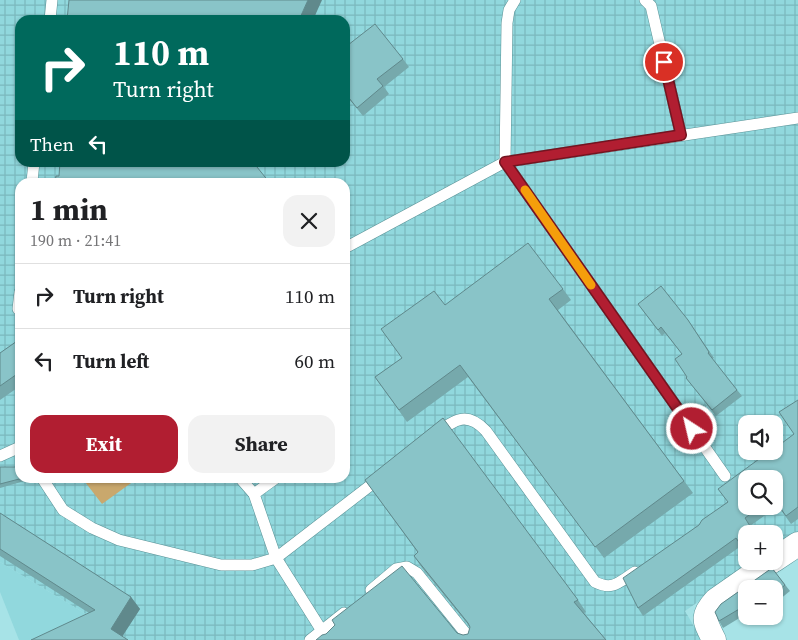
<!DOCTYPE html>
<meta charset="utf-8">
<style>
:root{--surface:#fff;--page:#f2f2f2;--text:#202124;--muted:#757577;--line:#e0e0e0;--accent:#b11e31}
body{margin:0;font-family:"Source Serif 4",serif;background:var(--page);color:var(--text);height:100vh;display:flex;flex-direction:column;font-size:19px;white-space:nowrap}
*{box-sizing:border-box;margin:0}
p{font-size:16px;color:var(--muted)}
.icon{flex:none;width:28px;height:28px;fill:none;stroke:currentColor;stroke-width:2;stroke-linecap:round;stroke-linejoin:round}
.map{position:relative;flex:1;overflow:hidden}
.sheet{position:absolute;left:15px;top:178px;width:335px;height:305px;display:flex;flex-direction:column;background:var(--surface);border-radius:15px;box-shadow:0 1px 4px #0004}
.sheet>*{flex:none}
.banner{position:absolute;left:15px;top:15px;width:335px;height:152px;border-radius:15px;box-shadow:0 1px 4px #0004;background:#00695c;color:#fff;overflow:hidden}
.buttons{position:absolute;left:738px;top:415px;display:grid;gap:10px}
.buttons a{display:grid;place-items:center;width:45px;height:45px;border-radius:10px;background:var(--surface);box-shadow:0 1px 4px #0004;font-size:25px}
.pin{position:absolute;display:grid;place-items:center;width:42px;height:42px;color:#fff;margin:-21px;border:2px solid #fff;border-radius:50%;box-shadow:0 1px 5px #0007}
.me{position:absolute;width:55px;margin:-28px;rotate:325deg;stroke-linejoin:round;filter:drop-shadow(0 0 4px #0008)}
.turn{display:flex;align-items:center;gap:18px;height:105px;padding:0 15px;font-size:22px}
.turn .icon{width:65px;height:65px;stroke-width:2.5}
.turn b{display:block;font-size:35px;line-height:42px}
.then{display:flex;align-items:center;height:48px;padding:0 15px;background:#0003;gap:10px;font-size:19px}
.round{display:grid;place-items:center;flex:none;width:52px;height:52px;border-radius:15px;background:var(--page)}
.overview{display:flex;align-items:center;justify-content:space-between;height:85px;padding:0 15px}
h1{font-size:30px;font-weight:700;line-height:38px}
.button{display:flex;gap:10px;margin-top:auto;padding:10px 15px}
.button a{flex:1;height:58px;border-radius:15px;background:var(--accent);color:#fff;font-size:20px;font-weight:700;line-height:58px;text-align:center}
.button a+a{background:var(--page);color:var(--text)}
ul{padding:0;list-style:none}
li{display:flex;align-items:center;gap:15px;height:65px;padding:0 15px;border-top:1px solid var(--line)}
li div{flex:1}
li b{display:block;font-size:19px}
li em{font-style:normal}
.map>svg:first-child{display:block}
</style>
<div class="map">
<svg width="798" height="640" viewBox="0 0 798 640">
<defs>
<pattern id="industrial-grid" width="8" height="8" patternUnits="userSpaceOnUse" patternTransform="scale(1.25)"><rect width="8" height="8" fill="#91d8dd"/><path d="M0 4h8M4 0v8" fill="none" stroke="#7bb8bd"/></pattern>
</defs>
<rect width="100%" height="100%" fill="#a7e3e7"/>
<path fill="#91d8dd" d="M0 562 129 640H19L0 592Z"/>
<path fill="url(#industrial-grid)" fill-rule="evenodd" d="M0 0H798V532L774 549V534H746V561H757L685 611 702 640H129L0 562ZM20 20H345V162H20ZM20 182H345V478H20ZM746 424H774V451H746ZM746 479H774V506H746Z"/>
<path fill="#c9a86d" d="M82 478H138L102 504Z"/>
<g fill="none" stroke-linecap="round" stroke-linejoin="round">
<g stroke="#599397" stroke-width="12">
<g id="lane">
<path d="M515 0 509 10 507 23 505 162 725 476"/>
<path d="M645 0 651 6 681 135"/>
<path d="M50 20 52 0"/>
<path d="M32 182 34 162"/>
<path d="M345 248 505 162 798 118"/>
<path d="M18 309 20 292"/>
<path d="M436 434C455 419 467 411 486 431L595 582C613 591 619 582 635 572"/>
<path d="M0 456 20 447"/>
<path d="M42 478 63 510 92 528 119 540 221 565H252L276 558 380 478"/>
<path d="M240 478 254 494"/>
<path d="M276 478 254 494 276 558 322 631 330 640"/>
<path d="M371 590 396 569 407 567 417 573 471 640"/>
<path d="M310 640 344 613"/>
</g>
</g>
<g stroke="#599397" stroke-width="25">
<g id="street">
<path d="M774 560 798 544"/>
<path d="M714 640C705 621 700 617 716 600L772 561"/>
</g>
</g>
<use href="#lane" stroke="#fff" stroke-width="11"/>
<use href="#street" stroke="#fff" stroke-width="24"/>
</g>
<g fill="#76a9ac" fill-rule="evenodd">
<path d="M345 43 403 59 409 67 384 87 389 94 363 116 345 94Z"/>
<path d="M563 289 571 300 558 310 693 493 604 558 468 377 407 422 375 377 402 358 445 305Z"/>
<path d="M638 304 688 320 714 358 712 359 742 396 716 416 686 378 687 377 682 354 665 333 662 336Z"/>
<path d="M20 339V386L0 400V353Z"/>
<path d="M798 400V519L791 524 778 506 750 526 755 534H746V553L741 546 643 616 638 608 699 525 727 502 794 434ZM774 479V506H746Z"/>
<path d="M0 467 20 478H35L0 488Z"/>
<path d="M365 480 578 600 586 612 584 613 606 640H316L457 633 463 635 468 634 470 627 422 568 414 556 418 553Z"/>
<path d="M0 513 131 597 140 609 122 636 89 613 0 556Z"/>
<path d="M772 568 790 591 774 604V589H746V614L723 628 719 621 715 612 721 604Z"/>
</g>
<g fill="#60898c">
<path d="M308 0H322L313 20H299Z"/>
<path d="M131 597 140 609 120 640 111 629Z"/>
</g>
<g fill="#89c4c8" stroke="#60898c">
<path d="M69 0H308L299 20H67Z"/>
<path d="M375 24 403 59 377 79 383 86 357 108 345 93V43L346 42 348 45Z"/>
<path d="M60 162H253L269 182H55L56 176H59Z"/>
<path d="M528 243 563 289 549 299 684 481 595 547 460 365 399 410 375 377 402 358 381 329 434 291 445 305Z"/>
<path d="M661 286 688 320 709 352 708 353 737 390 712 410 686 378 687 377 675 359 682 354 661 327 658 330 638 304Z"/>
<path d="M20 339V372L0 386V353Z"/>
<path d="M798 400V507L786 516 774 499V479H746V506H761L745 518 755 534H746V551H745L736 538 638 608 623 578 699 525 702 520 728 502 718 489 770 451H774V449L794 434 779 412Z"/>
<path d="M443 418 578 600 574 602 606 640H316L322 635 326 634 335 625 332 620 402 566 457 633 463 635 468 634 470 627 468 623 414 556 418 552 365 480Z"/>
<path d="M0 467H20V478H23L0 484Z"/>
<path d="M0 513 131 597 111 629 128 640H31L95 610 0 549Z"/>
<path d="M772 568 785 585 774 594V589H746V605L719 621 715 612 721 604Z"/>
</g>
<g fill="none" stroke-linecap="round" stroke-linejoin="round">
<g stroke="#731420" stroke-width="12">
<path id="route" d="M664 62 681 135 505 162 692 429"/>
</g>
<use href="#route" stroke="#b11e31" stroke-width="9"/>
<path stroke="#f59e0b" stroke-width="9" d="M525 190 591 285"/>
</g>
</svg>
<div class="buttons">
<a><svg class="icon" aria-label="sound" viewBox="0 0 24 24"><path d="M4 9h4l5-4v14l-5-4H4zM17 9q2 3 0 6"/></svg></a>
<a><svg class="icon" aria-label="search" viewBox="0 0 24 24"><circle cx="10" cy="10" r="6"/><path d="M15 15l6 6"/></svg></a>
<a>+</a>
<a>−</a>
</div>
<div class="pin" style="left:664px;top:62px;background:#d93025"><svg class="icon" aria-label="arrive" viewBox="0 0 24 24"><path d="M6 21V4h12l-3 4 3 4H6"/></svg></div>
<svg class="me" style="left:692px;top:429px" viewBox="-20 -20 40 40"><circle r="17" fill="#b11e31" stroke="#fff" stroke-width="3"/><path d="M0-11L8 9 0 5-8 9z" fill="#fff"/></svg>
<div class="banner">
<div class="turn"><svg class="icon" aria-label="right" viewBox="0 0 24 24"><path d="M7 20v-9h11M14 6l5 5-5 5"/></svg><div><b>110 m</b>Turn right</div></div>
<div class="then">Then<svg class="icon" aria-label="left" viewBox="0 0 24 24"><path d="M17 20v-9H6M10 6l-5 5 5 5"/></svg></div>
</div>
<section class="sheet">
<div class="overview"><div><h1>1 min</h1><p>190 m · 21:41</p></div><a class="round"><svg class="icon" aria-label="close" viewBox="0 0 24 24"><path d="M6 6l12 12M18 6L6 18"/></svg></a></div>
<ul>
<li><svg class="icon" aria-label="right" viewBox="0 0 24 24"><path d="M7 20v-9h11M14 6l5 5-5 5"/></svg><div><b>Turn right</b></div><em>110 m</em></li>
<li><svg class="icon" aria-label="left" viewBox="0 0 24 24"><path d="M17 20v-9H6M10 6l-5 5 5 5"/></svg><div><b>Turn left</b></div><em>60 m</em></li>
</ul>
<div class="button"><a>Exit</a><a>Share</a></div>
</section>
</div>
